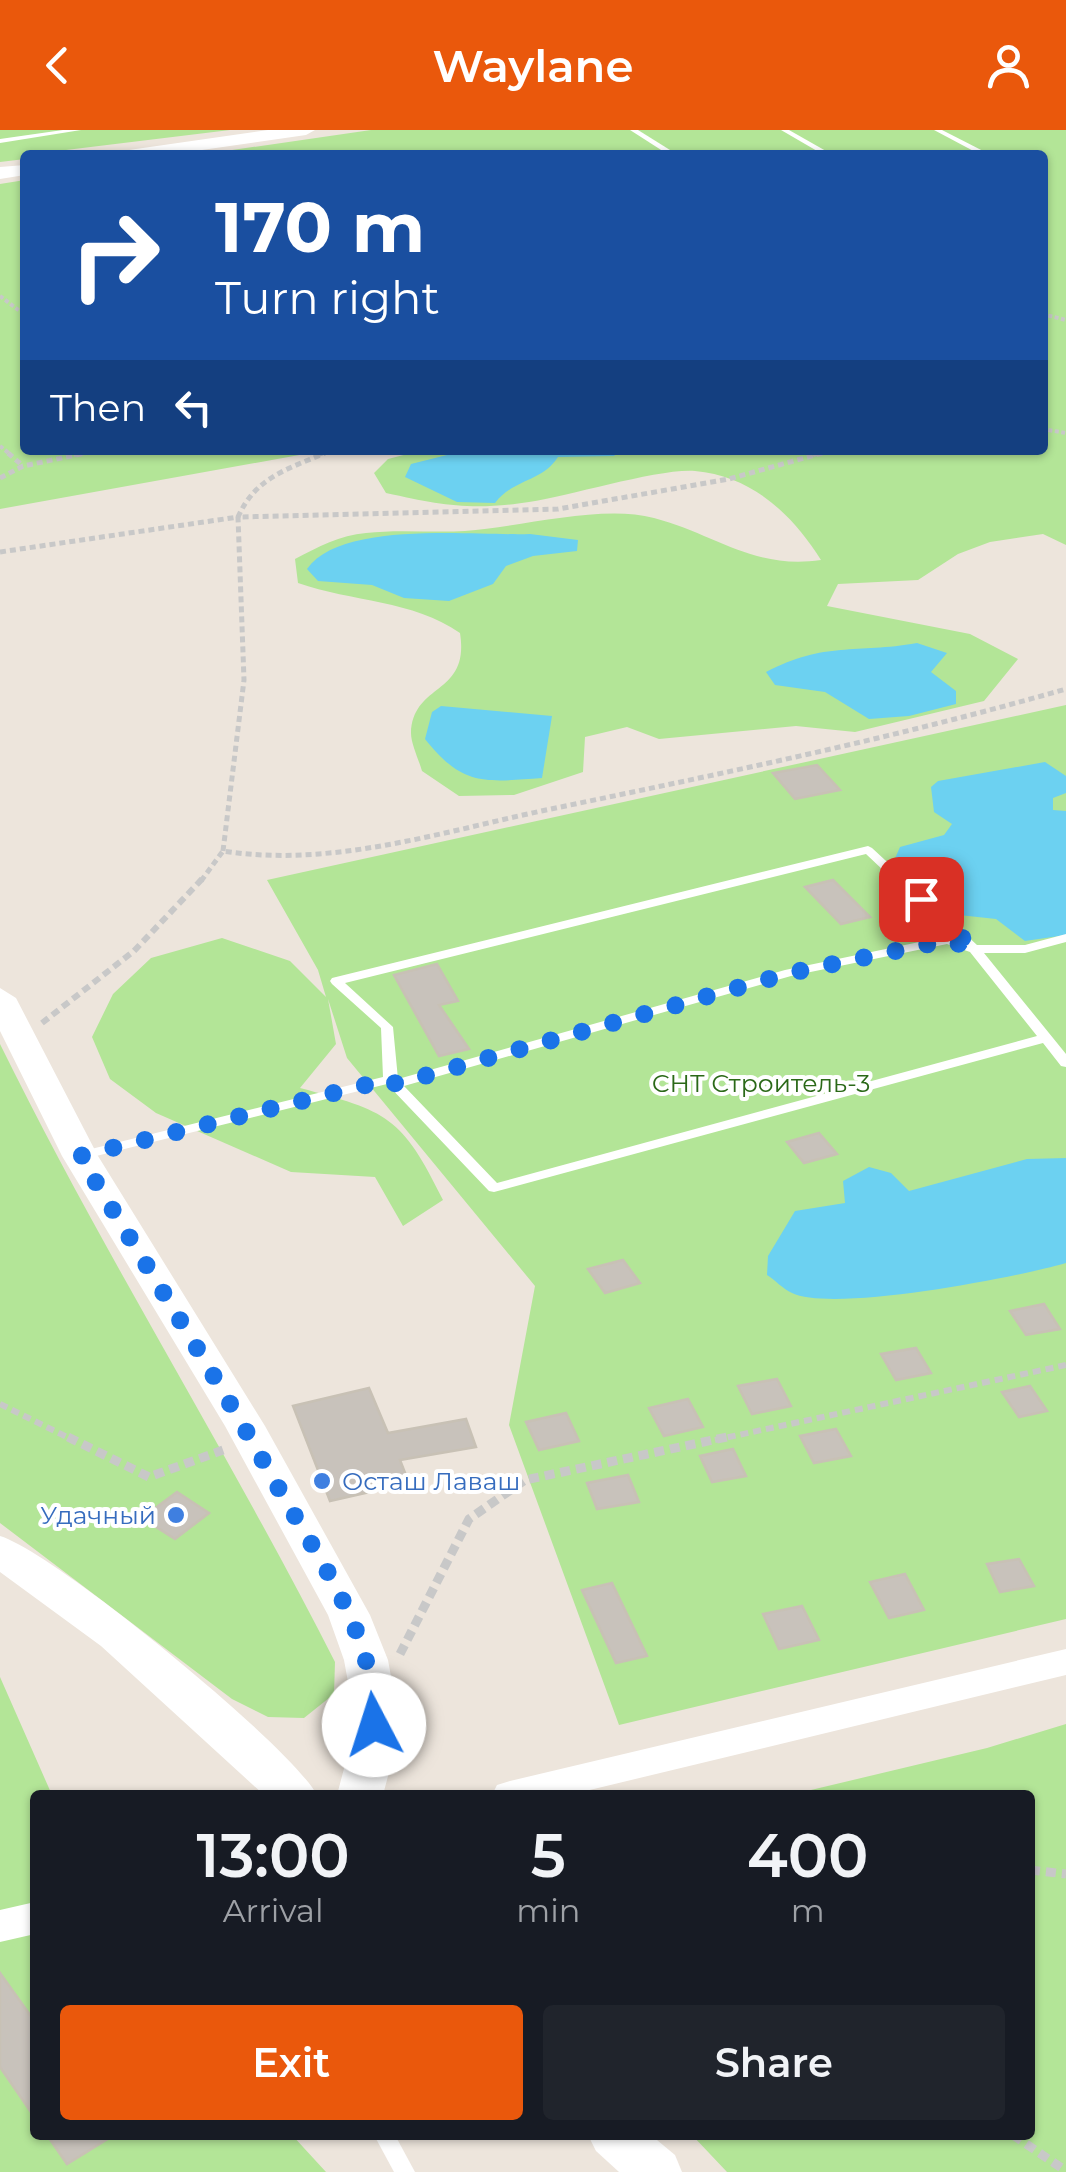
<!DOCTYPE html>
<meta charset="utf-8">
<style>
:root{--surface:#171b24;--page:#20242c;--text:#f1f3f6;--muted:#9ea1a6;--accent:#ea580c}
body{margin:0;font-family:Montserrat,sans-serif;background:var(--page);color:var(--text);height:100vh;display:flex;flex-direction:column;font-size:38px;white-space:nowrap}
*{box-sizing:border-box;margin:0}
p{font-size:32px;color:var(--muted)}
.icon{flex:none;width:55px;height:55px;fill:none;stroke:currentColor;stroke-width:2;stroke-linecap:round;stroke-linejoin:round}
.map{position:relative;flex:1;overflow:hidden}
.sheet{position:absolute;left:30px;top:1660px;width:1005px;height:350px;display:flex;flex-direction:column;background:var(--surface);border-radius:10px;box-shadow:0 2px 8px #0004}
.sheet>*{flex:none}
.guide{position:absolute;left:20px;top:20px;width:1028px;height:305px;border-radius:10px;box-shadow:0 2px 8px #0004;background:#1a4fa0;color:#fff;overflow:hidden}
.pin{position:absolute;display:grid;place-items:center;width:85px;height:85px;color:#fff;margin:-42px;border-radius:20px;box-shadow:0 5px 15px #0006}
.me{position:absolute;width:110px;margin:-55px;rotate:355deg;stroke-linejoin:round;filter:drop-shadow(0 0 8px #0008)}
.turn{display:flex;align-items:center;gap:35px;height:210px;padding:0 30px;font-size:45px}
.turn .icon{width:130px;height:130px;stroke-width:2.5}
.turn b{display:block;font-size:70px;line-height:85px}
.then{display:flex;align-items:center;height:95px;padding:0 30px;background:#0003;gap:20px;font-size:38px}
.eta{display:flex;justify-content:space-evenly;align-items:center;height:170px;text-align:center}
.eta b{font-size:60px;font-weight:600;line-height:70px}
.primary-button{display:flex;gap:20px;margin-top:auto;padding:20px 30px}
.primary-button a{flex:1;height:115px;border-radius:10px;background:var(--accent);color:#fff;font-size:40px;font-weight:600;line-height:115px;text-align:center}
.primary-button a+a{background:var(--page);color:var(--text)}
header{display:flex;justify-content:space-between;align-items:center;height:130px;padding:0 30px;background:var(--accent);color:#fff;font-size:45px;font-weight:600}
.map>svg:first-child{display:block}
</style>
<header><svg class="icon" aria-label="back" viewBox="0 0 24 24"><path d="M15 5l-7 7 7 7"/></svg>Waylane<svg class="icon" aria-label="person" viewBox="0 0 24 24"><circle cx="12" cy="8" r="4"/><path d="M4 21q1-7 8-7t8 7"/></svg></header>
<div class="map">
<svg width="1066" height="2042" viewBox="0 0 1066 2042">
<rect width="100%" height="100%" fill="#ede5dc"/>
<g fill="#b3e597">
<path d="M0 0H230L25 25V29L0 32Z"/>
<path d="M371 0H1066V415L1043 404 990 412 958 424 918 450 838 454 827 476 970 504 1018 529 984 571 855 602 796 596 659 609 627 597 585 607 583 642 514 665 459 666 422 641C419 630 411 614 411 603 413 552 470 566 460 503 413 470 352 472 298 453L295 429C318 417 340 405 366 403 399 399 432 403 465 401 522 397 601 374 654 388 715 404 754 440 821 430 792 384 752 346 695 341 660 338 570 366 529 372 471 381 441 375 386 363L374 343 388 329 423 320H1042V25H198Z"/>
<path d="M25 50V320H327L0 379V54Z"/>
<path d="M1066 575V1489L619 1595 509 1295 535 1156 347 928 328 869 336 914 300 958C387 981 402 986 443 1070L403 1096 375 1047 291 1042 156 983 110 949 92 907 113 864 151 828 222 808 290 831 326 867 318 840 267 750Z"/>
<path d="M0 914C103 1124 229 1323 335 1532L334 1564 304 1588 268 1587 232 1569 0 1393Z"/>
<path d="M0 1547 52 1665H35V2005H292L326 2042H0Z"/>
<path d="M1066 1594V2042H727L692 2005H1030V1665H790L987 1618Z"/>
</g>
<g fill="#6cd1f1">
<path d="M467 320H620L614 326 558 327C542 352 513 349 495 373L457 372 405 347 411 334Z"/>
<path d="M530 404 578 410 577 421 533 426 506 436 493 454 449 471 404 468 372 455 318 451 307 439C341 390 474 406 530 404Z"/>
<path d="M917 513 947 523 931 542 956 561V574L909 586 869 589 825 562 775 555 766 542C826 511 855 524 917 513Z"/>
<path d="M441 576 552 586 542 648C485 652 463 657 425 609L432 582Z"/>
<path d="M1045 632 1066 646V663L1053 668V680L1066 681V805L1025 811 996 789 959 785 942 764 893 733 900 717 944 705 952 694 934 682 931 657 938 651Z"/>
<path d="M1066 1028V1133C1018 1147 834 1183 792 1163 783 1159 775 1150 767 1145L768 1126 795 1081 845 1073 843 1051 869 1037 891 1043 909 1061 1027 1029Z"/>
</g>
<g fill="#c8c2bb" stroke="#c8c1b5" stroke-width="2.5">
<path d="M817 635 840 660 795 669 773 643Z"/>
<path d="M833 750 870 787 841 794 805 757Z"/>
<path d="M437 834 458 871 439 875 469 919 439 926 394 845Z"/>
<path d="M819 1003 837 1024 804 1033 787 1012Z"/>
<path d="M623 1130 640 1153 605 1163 588 1139Z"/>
<path d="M1044 1174 1060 1199 1026 1205 1010 1181Z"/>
<path d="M916 1218 931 1243 896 1250 881 1224Z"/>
<path d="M777 1249 791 1276 752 1284 738 1256Z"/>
<path d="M1030 1256 1047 1281 1019 1287 1002 1262Z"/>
<path d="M369 1258 388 1303 466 1289 476 1317 400 1330 409 1353 330 1371 293 1276Z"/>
<path d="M688 1269 703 1297 664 1306 649 1278Z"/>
<path d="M566 1283 579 1311 539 1320 526 1292Z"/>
<path d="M836 1299 851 1326 814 1333 800 1306Z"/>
<path d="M733 1319 746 1346 712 1352 700 1326Z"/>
<path d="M628 1345 639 1372 597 1379 587 1353Z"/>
<path d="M177 1362 209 1383 175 1409 142 1388Z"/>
<path d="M1019 1429 1034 1456 1000 1462 987 1434Z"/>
<path d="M905 1444 924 1480 889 1488 870 1452Z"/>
<path d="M612 1453 647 1526 616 1533 582 1460Z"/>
<path d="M802 1476 819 1510 779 1519 763 1484Z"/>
<path d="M0 1843 35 1892V1988L0 1937Z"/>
<path d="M47 2005H114L67 2034Z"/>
</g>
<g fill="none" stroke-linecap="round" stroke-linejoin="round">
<g stroke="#c8c8c8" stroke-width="4" stroke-dasharray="4 2.5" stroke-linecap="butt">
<path d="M0 166 25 185"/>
<path d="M1042 184 1066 190"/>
<path d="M1042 299 1066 303"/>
<path d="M0 316 11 325"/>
<path d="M74 325 100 320"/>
<path d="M319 325 331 320"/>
<path d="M813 325 832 320"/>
</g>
<g stroke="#c8c8c8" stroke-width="5" stroke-dasharray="6 4" stroke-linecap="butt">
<path d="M8 323 23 336"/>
<path d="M0 348 23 336 86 323"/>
<path d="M0 422 238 387C256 347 286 340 325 323"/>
<path d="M223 721 244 550 238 387 558 379 729 349 822 323"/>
<path d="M201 751 223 721C331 738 441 702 546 680 720 644 895 608 1066 559"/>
</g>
<g stroke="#c8c8c8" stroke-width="6" stroke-dasharray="8 5" stroke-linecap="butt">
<path d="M42 893 134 821 203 748"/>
<path d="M0 1274 73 1310"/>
<path d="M715 1310 1066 1235"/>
</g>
<g stroke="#c8c8c8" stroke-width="9" stroke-dasharray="10 6" stroke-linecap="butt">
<path d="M68 1307 149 1347 223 1320"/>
<path d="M400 1524 469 1389 525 1350 727 1307"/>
<path d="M1030 1740 1066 1744"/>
<path d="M1013 2005 1066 2041"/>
</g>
<g fill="#fff" fill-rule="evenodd">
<path d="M63 0H81L0 13V9Z"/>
<path d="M630 0H638L678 25H669Z"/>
<path d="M781 0H789L833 25H824Z"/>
<path d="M934 0H942L991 25H981Z"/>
<path d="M868 716 872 718 977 815H1025L1066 804V812L1025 823H984L1066 924V937L1061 936 1043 913 494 1062 489 1061 387 954 80 1030 73 1026 75 1023 383 947 381 898 332 854 330 851 332 848ZM866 724 956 809 948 806 785 840 398 949 393 897 345 853ZM947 814 970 822 1037 906 497 1053 404 956 791 846Z"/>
<path d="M374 2005H395L415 2042H394Z"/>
</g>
<g fill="#fff" fill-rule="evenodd">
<path d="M1066 1519V1545L569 1665H492L497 1655 510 1651Z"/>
<path d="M35 1772V1804L0 1812V1780Z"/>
</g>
<g fill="#fff" fill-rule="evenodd">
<path d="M268 0H315L306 5 167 25H120L129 20Z"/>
<path d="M25 35V45L0 49V37Z"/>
<path d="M0 858 16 868 98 1026 265 1296 370 1485 388 1530 396 1574V1616L383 1665H337L350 1616 352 1574 344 1530 328 1485 225 1296 62 1026 0 901Z"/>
<path d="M0 1406C54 1422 291 1616 317 1665H264L101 1516 0 1442Z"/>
<path d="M588 2005H651L675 2025 682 2042H619L596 2021Z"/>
</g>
</g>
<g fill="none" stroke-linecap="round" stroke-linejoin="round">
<path stroke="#1a73e8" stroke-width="18" stroke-dasharray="0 32.4" d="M374 1595C377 1508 320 1431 279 1359 216 1246 147 1137 80 1026L390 949 396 954 790 843 948 810 974 819 921 769"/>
</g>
<g fill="#3f7fe0" stroke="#fff" stroke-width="4">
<circle cx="322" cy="1351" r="10"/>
<circle cx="176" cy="1385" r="10"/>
</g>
<g text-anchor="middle" stroke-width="8" stroke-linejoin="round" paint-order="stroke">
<g font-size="25" fill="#2b6918" stroke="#fff">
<text x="761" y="962">СНТ Строитель-3</text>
</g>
<g font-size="25" fill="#366cbe" stroke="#fff" text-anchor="start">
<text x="342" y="1360">Осташ Лаваш</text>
<text x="156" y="1394" text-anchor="end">Удачный</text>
</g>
</g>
</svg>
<div class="pin" style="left:921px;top:769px;background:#d93025"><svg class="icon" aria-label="arrive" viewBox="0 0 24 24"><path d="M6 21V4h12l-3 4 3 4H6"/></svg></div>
<svg class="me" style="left:374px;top:1595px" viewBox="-20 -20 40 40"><circle r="19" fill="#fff"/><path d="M0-13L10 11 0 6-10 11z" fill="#1a73e8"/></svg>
<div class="guide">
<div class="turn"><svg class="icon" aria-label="right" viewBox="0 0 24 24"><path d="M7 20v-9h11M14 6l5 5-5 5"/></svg><div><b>170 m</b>Turn right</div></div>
<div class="then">Then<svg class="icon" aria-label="left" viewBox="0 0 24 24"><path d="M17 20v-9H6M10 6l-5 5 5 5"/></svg></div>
</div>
<section class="sheet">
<div class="eta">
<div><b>13:00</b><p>Arrival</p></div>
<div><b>5</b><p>min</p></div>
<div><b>400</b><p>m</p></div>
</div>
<div class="primary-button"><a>Exit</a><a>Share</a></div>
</section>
</div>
